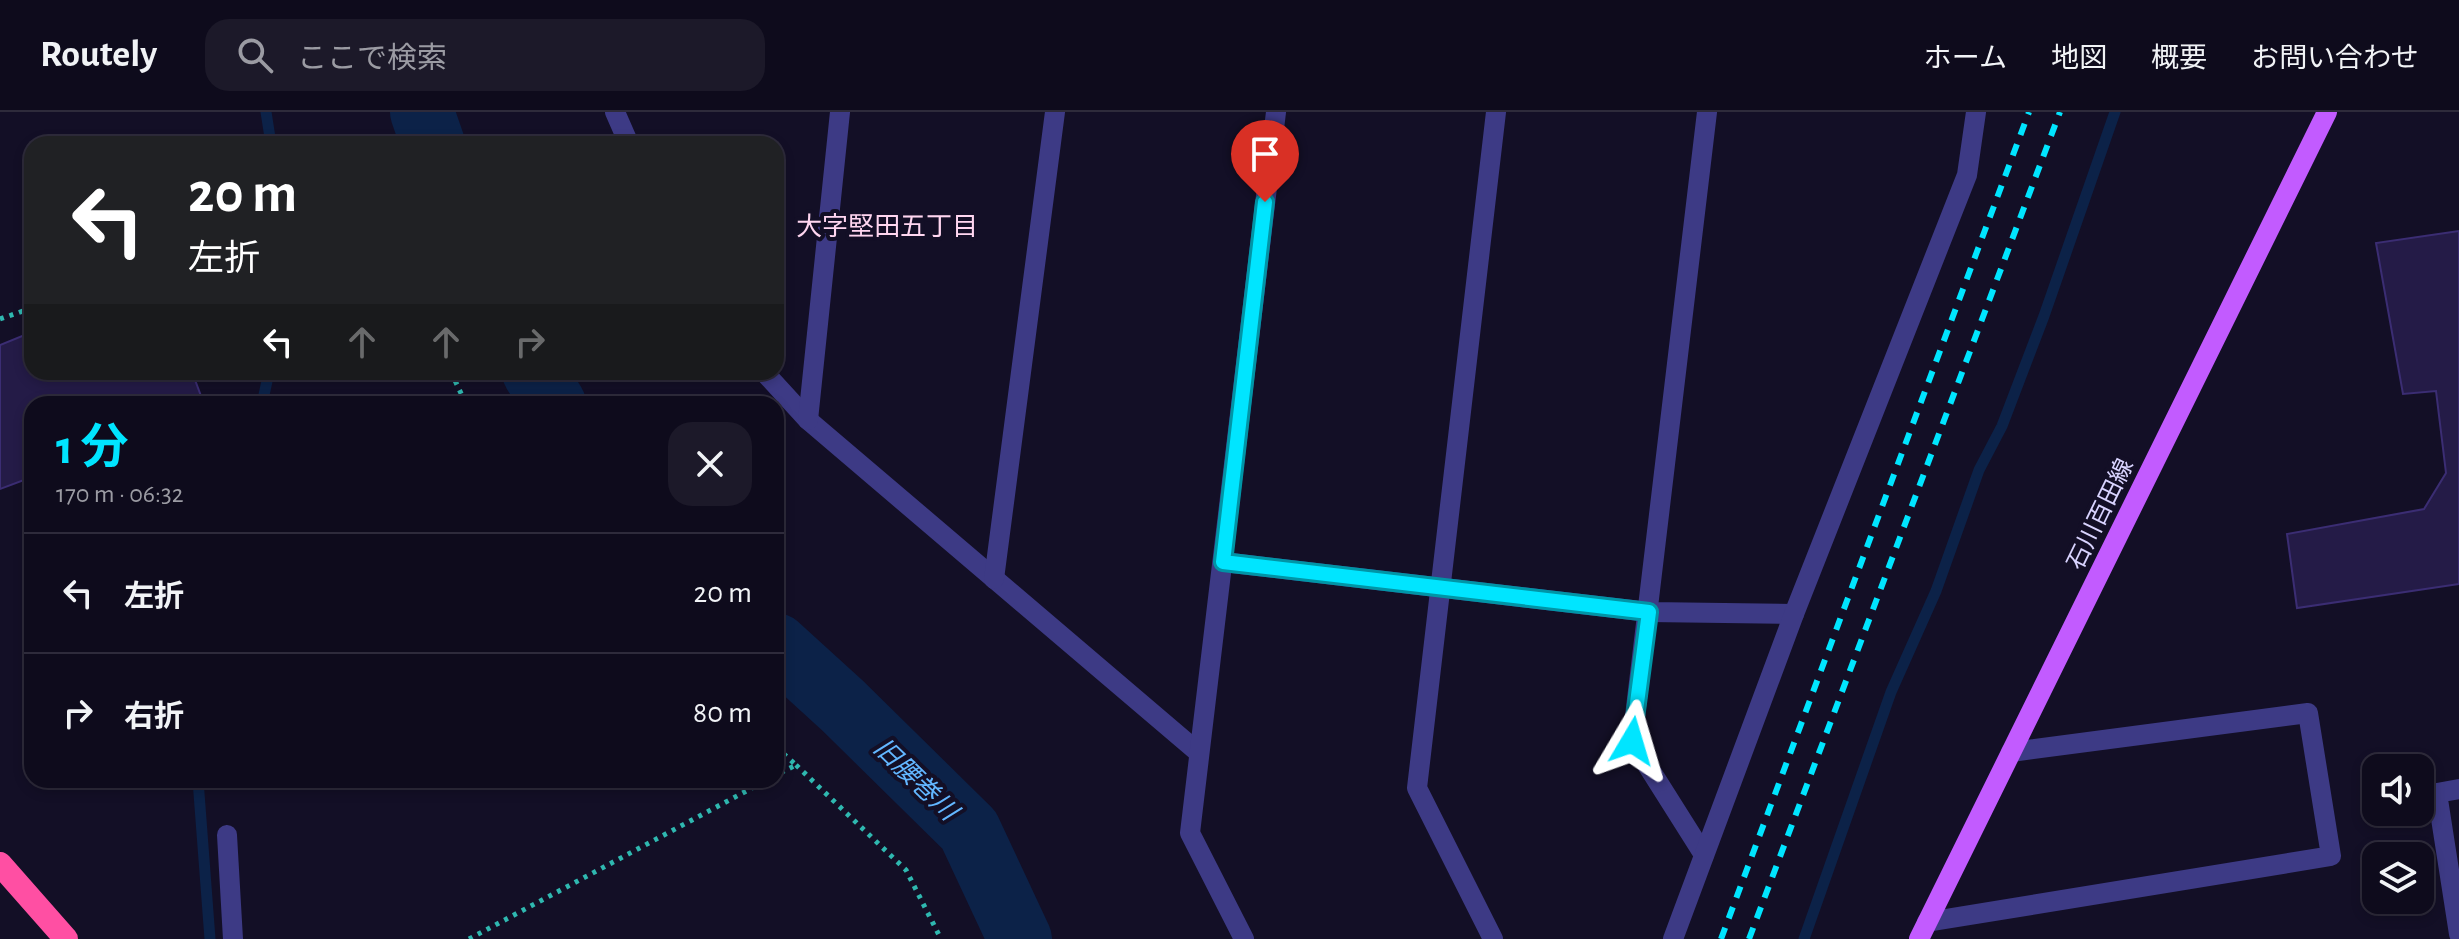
<!DOCTYPE html>
<html lang="ja">
<meta charset="utf-8">
<style>
:root{--surface:#0e0b1c;--page:#1c1929;--text:#f1f3f6;--muted:#9b9ba3;--line:#2e2b3b;--accent:#00e5ff}
body{margin:0;font-family:"Alegreya Sans","Noto Sans JP",sans-serif;background:var(--page);color:var(--text);height:100vh;display:flex;flex-direction:column;font-size:30px;white-space:nowrap}
*{box-sizing:border-box;margin:0}
p{font-size:26px;color:var(--muted)}
.icon{flex:none;width:44px;height:44px;fill:none;stroke:currentColor;stroke-width:2;stroke-linecap:round;stroke-linejoin:round}
.map{position:relative;flex:1;overflow:hidden}
.sheet{position:absolute;left:24px;top:284px;width:760px;height:392px;display:flex;flex-direction:column;background:var(--surface);border-radius:24px;box-shadow:0 4px 12px #0003,0 0 0 2px var(--line)}
.sheet>*{flex:none}
.hud{position:absolute;left:24px;top:24px;width:760px;height:244px;border-radius:24px;box-shadow:0 4px 12px #0003,0 0 0 2px var(--line);background:#202124;color:#fff;overflow:hidden}
.tools{position:absolute;left:2362px;top:642px;display:grid;gap:16px}
.tools a{display:grid;place-items:center;width:72px;height:72px;border-radius:16px;background:var(--surface);box-shadow:0 4px 12px #0003,0 0 0 2px var(--line);font-size:40px}
.pin{position:absolute;display:grid;place-items:center;width:68px;height:68px;color:#fff;margin:-82px -34px;border-radius:50% 50% 50% 0;rotate:-45deg;box-shadow:0 0 8px #0007}
.pin .icon{rotate:45deg}
.me{position:absolute;width:88px;margin:-44px;rotate:7deg;stroke-linejoin:round;filter:drop-shadow(0 0 6px #0008)}
.turn{display:flex;align-items:center;gap:28px;height:168px;padding:0 32px;font-size:36px}
.turn .icon{width:104px;height:104px;stroke-width:2.5}
.turn b{display:block;font-size:56px;line-height:68px}
.lanes{display:flex;align-items:center;height:76px;padding:0 32px;background:#0003;justify-content:center;gap:40px;direction:ltr}
.lanes .off{opacity:.35}
.round{display:grid;place-items:center;flex:none;width:84px;height:84px;border-radius:24px;background:var(--page)}
.headline{display:flex;align-items:center;justify-content:space-between;height:136px;padding:0 32px}
h1{font-size:48px;font-weight:700;line-height:60px;color:var(--accent)}
ul{padding:0;list-style:none}
li{display:flex;align-items:center;gap:24px;height:120px;padding:0 32px;border-top:2px solid var(--line)}
li div{flex:1}
li b{display:block;font-size:30px}
li em{font-style:normal}
header{display:flex;align-items:center;gap:48px;box-sizing:border-box;height:112px;padding:0 40px;background:var(--surface);border-bottom:2px solid var(--line)}
header strong{font-size:38px}
nav{display:flex;gap:44px;margin-inline-start:auto;font-size:28px}
.search{width:560px;height:72px;background:var(--page);display:flex;align-items:center;gap:20px;box-sizing:border-box;padding:0 28px;border-radius:24px;color:var(--muted);font-size:30px}
.map>svg:first-child{display:block}
</style>
<header>
<strong>Routely</strong>
<div class="search"><svg class="icon" aria-label="search" viewBox="0 0 24 24"><circle cx="10" cy="10" r="6"/><path d="M15 15l6 6"/></svg>ここで検索</div>
<nav><a>ホーム</a><a>地図</a><a>概要</a><a>お問い合わせ</a></nav>
</header>
<div class="map">
<svg width="2459" height="827" viewBox="0 0 2459 827">
<rect width="100%" height="100%" fill="#130f26"/>
<g fill="none" stroke-linecap="round" stroke-linejoin="round">
<g stroke="#0c2248" stroke-width="11">
<path d="M266 0 271 32"/>
<path d="M262 292 269 260"/>
<path d="M198 668 210 827"/>
<path d="M1804 827 1891 580 1936 479 1979 358 2002 314 2044 204 2115 0"/>
</g>
<g stroke="#0c2248" stroke-width="64">
<path d="M422 0 433 32"/>
<path d="M534 260 554 292"/>
<path d="M776 533 843 594 969 718 1020 827"/>
</g>
</g>
<g fill="#241b47" stroke="#3b2d73" stroke-width="2">
<path d="M2459 119V472L2297 496 2287 422 2424 397 2446 361 2436 279 2403 282 2376 131Z"/>
<path d="M32 220V260H192L204 292H32V365L0 377V233Z"/>
</g>
<g fill="none" stroke-linecap="round" stroke-linejoin="round">
<g stroke="#2fb8b0" stroke-width="5" stroke-dasharray="4 6" stroke-linecap="butt">
<path d="M0 207 32 196"/>
<path d="M451 260 466 292"/>
<path d="M776 635 796 653 776 663"/>
<path d="M796 653 906 758 941 827"/>
<path d="M469 827 767 668"/>
</g>
<g stroke="#3d3a85" stroke-width="20">
<path d="M615 0 629 32"/>
<path d="M764 260 808 308 1199 641"/>
<path d="M808 308 840 0"/>
<path d="M1223 450 1649 500 1794 502"/>
<path d="M994 467 1055 0"/>
<path d="M2459 677 2437 681 2459 822"/>
<path d="M227 723 233 827"/>
<path d="M1704 743 1632 629 1707 0"/>
<path d="M1927 810 2331 744 2308 601 2011 640"/>
<path d="M1244 827 1190 721 1276 0"/>
<path d="M1493 827 1417 676 1496 0"/>
<path d="M1673 827 1794 502 1967 63 1976 0"/>
</g>
<path stroke="#c25bff" stroke-width="20" d="M1919 827 2327 0"/>
<path stroke="#ff4fa3" stroke-width="24" d="M0 752 66 827"/>
<g stroke="#00e5ff" stroke-width="6" stroke-dasharray="12 10" stroke-linecap="butt">
<path d="M1721 827 2029 0"/>
<path d="M1749 827 2060 0"/>
</g>
</g>
<g fill="none" stroke-linecap="round" stroke-linejoin="round">
<g stroke="#0095a6" stroke-width="20">
<path id="route" d="M1265 90 1223 450 1649 500 1632 629"/>
</g>
<use href="#route" stroke="#00e5ff" stroke-width="14"/>
</g>
<g text-anchor="middle" stroke-width="8" stroke-linejoin="round" paint-order="stroke">
<g font-size="24" fill="#d9d4ff" stroke="#130f26">
<text transform="translate(2100 402) rotate(-64)" y="8">石川百田線</text>
</g>
<g font-size="26" fill="#ffd6f0" stroke="#130f26">
<text x="887" y="123">大字堅田五丁目</text>
</g>
<g font-size="26" font-style="italic" fill="#62b6ff" stroke="#130f26">
<text transform="translate(916 667) rotate(44)" y="9">旧腰巻川</text>
</g>
</g>
</svg>
<div class="tools">
<a><svg class="icon" aria-label="sound" viewBox="0 0 24 24"><path d="M4 9h4l5-4v14l-5-4H4zM17 9q2 3 0 6"/></svg></a>
<a><svg class="icon" aria-label="layers" viewBox="0 0 24 24"><path d="M12 4l9 5-9 5-9-5zM3 14l9 5 9-5"/></svg></a>
</div>
<div class="pin" style="left:1265px;top:90px;background:#d93025"><svg class="icon" aria-label="arrive" viewBox="0 0 24 24"><path d="M6 21V4h12l-3 4 3 4H6"/></svg></div>
<svg class="me" style="left:1632px;top:629px" viewBox="-20 -20 40 40"><path d="M0-17L14 15 0 8-14 15z" fill="#00e5ff" stroke="#fff" stroke-width="4"/></svg>
<div class="hud">
<div class="turn"><svg class="icon" aria-label="left" viewBox="0 0 24 24"><path d="M17 20v-9H6M10 6l-5 5 5 5"/></svg><div><b>20 m</b>左折</div></div>
<div class="lanes"><svg class="icon" aria-label="left" viewBox="0 0 24 24"><path d="M17 20v-9H6M10 6l-5 5 5 5"/></svg><svg class="icon off" aria-label="ahead" viewBox="0 0 24 24"><path d="M12 20V5M6 11l6-6 6 6"/></svg><svg class="icon off" aria-label="ahead" viewBox="0 0 24 24"><path d="M12 20V5M6 11l6-6 6 6"/></svg><svg class="icon off" aria-label="right" viewBox="0 0 24 24"><path d="M7 20v-9h11M14 6l5 5-5 5"/></svg></div>
</div>
<section class="sheet">
<div class="headline"><div><h1>1 分</h1><p>170 m · 06:32</p></div><a class="round"><svg class="icon" aria-label="close" viewBox="0 0 24 24"><path d="M6 6l12 12M18 6L6 18"/></svg></a></div>
<ul>
<li><svg class="icon" aria-label="left" viewBox="0 0 24 24"><path d="M17 20v-9H6M10 6l-5 5 5 5"/></svg><div><b>左折</b></div><em>20 m</em></li>
<li><svg class="icon" aria-label="right" viewBox="0 0 24 24"><path d="M7 20v-9h11M14 6l5 5-5 5"/></svg><div><b>右折</b></div><em>80 m</em></li>
</ul>
</section>
</div>
